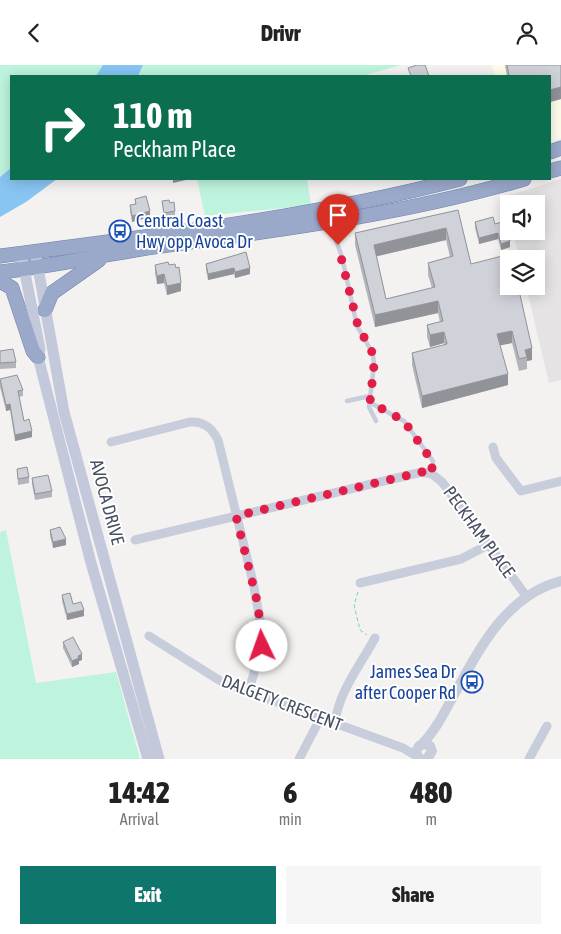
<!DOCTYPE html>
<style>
:root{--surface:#fff;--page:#f6f6f6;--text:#222;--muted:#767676;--accent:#0f766e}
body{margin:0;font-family:"Asap Condensed",sans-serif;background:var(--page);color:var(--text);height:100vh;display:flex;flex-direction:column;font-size:19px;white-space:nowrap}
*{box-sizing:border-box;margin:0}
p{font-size:16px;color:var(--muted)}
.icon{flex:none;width:28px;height:28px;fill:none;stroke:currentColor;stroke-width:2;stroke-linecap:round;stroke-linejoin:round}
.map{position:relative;height:694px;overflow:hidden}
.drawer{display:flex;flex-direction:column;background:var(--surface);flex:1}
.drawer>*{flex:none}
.hud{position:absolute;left:10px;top:10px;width:541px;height:105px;border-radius:0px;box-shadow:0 2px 12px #0003;background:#0b6e4f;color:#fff;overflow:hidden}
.fabs{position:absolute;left:500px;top:130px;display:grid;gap:10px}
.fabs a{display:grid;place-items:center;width:45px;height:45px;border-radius:0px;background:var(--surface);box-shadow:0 2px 12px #0003;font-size:25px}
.pin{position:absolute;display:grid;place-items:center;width:42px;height:42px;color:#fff;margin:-51px -21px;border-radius:50% 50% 50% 0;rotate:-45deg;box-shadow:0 0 5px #0007}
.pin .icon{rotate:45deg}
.me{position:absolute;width:55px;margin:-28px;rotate:357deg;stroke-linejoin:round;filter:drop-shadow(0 0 4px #0008)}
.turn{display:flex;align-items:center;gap:18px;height:105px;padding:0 20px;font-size:22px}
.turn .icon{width:65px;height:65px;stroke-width:2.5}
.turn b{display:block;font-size:35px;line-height:42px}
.eta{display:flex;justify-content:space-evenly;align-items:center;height:85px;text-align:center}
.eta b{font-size:30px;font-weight:800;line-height:35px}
.action{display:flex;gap:10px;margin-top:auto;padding:10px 20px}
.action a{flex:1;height:58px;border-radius:0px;background:var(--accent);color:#fff;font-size:20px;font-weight:800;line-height:58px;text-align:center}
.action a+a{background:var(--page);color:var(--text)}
header{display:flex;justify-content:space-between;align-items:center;height:65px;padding:0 20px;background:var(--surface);font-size:22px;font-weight:800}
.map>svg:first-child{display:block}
</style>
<header><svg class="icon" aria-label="back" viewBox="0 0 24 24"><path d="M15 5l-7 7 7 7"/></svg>Drivr<svg class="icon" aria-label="person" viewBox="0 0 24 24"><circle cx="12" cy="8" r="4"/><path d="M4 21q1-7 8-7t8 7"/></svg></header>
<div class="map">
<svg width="561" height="694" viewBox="0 0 561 694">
<rect width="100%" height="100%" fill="#f4f2f1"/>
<path fill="#fefceb" d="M492 0H561V73L550 77V11H495Z"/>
<path fill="#e5e3e3" d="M561 114V315L549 318 526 221H536V194H519L513 166H536V139H509V151L504 132Z"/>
<g fill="#bef3de">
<path d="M0 0H103L96 11H11V103L0 112Z"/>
<path d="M143 0H401L362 11H138Z"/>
<path d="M197 114H307L311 140 205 151Z"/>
<path d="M6 465 36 618 116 607 140 694H0V467Z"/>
</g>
<g fill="#88c5f3">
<path d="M103 0H143L138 11H96Z"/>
<path d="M11 103V114H57L26 137 0 152V112Z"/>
</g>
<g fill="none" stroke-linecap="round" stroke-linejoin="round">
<g stroke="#7181af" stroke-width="15">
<g id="trunk">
<path d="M550 87 561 83"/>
<path d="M550 106 561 103"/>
<path d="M0 191C154 171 310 153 460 114"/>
<path d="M0 207C52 201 102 190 153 182 278 165 403 150 524 114"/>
<path d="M0 216 12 223 33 286 38 292"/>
<path d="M45 245 52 228 99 195"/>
</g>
</g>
<path stroke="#73d4b9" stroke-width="1" stroke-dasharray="4 2.5" stroke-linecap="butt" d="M358 527 354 540 360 565 367 570"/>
<g stroke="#c7cdda" stroke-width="4.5">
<path d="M330 158 342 192 357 261 373 289 374 300 369 342 376 356"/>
<path d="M347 336 370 331"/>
<path d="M369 337 404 356 433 396 432 409"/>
</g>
<g stroke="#c7cdda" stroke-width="9">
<path d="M111 377 190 357C204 356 212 363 218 375L253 517 262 566V581L248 628"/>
<path d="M493 382 496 393 521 426 561 416"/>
<path d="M135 475 422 407 432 409 442 417 527 532"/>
<path d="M360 518 461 494 488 480"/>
<path d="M149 571 222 617 403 683 418 692"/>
<path d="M335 658C338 628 361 599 375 573"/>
<path d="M299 694 320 654"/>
<path d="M529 694 547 661"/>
</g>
<g stroke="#c7cdda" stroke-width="10">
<path d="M422 679C434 667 442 652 450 637 477 589 503 531 561 516"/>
<path d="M421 694C416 691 415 686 419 681L425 679 430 681 432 686 427 694"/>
</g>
<g stroke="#c3c9db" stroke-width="11">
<path d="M35 186 64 347 159 694"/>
<path d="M21 188 40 284 38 292 91 498 148 694"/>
</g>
<use href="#trunk" stroke="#9aa8ca" stroke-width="14"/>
</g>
<g fill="#b3b5bb" fill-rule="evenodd">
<path d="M505 0H561V34L550 37V11H507Z"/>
<path d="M135 134 150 152 132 157 130 146V140L135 139Z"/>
<path d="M162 136 170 138 175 146V152L164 154Z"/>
<path d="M458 145 471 199 532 295 527 296V304L519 306 512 278 500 280 508 320 422 343 412 300V288L445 280 444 278 430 282 427 272V260L440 257 438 248 375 262 355 180V168ZM446 175 450 192 428 198V210L432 223 386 234 376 191Z"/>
<path d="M475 157 495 159 510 182 501 185 498 174 479 179 475 163Z"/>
<path d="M246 187 250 209 235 213 234 209 208 215 206 205V199Z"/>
<path d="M155 200H169L181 226 167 230 164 218 157 219 155 208Z"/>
<path d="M0 286 16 297V303L0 304Z"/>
<path d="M0 314 23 325V331L19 332 24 356 32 372 15 376 10 345 6 346 0 322Z"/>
<path d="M17 404 29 412V418L18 420Z"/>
<path d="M32 413 52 426V432L35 435 32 419Z"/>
<path d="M50 465 66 480 53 483 50 471Z"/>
<path d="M62 530 73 539 84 551 67 555 62 536Z"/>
<path d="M63 577 82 595 79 596V599L72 602 63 583Z"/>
</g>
<g fill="#929398">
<path d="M561 22V34L550 37V25Z"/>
<path d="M173 114H190L173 118Z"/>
<path d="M150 146V152L132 157V151Z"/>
<path d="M446 163V175L374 192V180Z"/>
<path d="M498 168V174L479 179V173Z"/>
<path d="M510 176V182L501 185V179Z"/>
<path d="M234 203V209L208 215V209Z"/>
<path d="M250 203V209L235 213V207Z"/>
<path d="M164 209V218L157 219V211Z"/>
<path d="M181 218V226L167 230V221Z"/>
<path d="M438 236V248L375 262V250Z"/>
<path d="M512 266V278L497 281V269Z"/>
<path d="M444 267V278L430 282V270Z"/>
<path d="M532 283V295L527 296V292L525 285Z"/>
<path d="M508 309V320L422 343V331Z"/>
<path d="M10 339V345L6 346V340Z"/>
<path d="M32 366V372L15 376V370Z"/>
<path d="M66 474V480L53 483V477Z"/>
<path d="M84 545V551L67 555V549Z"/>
<path d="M82 589V595L79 596V599L72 602V596L78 591Z"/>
</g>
<g fill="#d0d2d9" stroke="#929398" fill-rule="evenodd">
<path d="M417 0H425L429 11H411L408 3Z"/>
<path d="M507 0H561V22L550 25V11H509Z"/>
<path d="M146 131 150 146 132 151 130 140 136 139 135 134Z"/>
<path d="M169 135 170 138 174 137 175 146 164 148 162 136Z"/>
<path d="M458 145 471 199 510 189 511 194H509V221H518L532 283 525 285 527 292 519 294 512 266 497 269 508 309 422 331 412 288 447 279 444 267 430 270 427 260 443 256 438 236 375 250 355 168ZM446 163 453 191 428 198 435 222 386 234 374 180Z"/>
<path d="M493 152 495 159 505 156 510 176 501 179 498 168 479 173 475 157Z"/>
<path d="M246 187 250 203 235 207 234 203 208 209 206 199Z"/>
<path d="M168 197 169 200 175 199 176 203 179 202 181 218 167 221 164 209 157 211 155 200Z"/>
<path d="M13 284 16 297 0 298V286Z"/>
<path d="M17 310 23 325 18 326 24 356 29 354 32 366 15 370 10 339 6 340 0 314Z"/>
<path d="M27 402 29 412 18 414 17 404Z"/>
<path d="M48 410 52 426 35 429 32 413Z"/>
<path d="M60 462 66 474 53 477 50 465Z"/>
<path d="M70 528 73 539 81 537 84 545 67 549 62 530Z"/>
<path d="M73 572 82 589 78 591 79 593 72 596 63 577Z"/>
</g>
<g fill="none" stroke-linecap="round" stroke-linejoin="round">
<path stroke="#e11d48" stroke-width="9" stroke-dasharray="0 16.2" d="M262 581 258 540 236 451 422 407 432 409V396L404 356 370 337 374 300 373 289 358 261 338 180"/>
</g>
<defs>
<g id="bus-ring" transform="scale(1.125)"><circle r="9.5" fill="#fff" stroke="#1a4fb4" stroke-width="1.5"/><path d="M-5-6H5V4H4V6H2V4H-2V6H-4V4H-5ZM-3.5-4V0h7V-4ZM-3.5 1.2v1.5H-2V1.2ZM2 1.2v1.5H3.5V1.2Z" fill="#1a4fb4"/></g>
</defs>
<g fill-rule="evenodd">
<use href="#bus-ring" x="120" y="166"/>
<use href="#bus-ring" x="472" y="617"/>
</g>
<g text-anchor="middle" stroke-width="4" stroke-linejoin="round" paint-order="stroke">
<g font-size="18" fill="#164399" stroke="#fff" text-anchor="start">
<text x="136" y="162">Central Coast<tspan x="136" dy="21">Hwy opp Avoca Dr</tspan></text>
<text x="456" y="613" text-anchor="end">James Sea Dr<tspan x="456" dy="21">after Cooper Rd</tspan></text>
</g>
<g font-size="18" fill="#474f60" stroke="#fff">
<text transform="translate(107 437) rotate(75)" y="6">AVOCA DRIVE</text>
<text transform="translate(479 467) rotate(54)" y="6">PECKHAM PLACE</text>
<text transform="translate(282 638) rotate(21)" y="6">DALGETY CRESCENT</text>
</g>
</g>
</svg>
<div class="fabs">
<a><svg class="icon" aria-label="sound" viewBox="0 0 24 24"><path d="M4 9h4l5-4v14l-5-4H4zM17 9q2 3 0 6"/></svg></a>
<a><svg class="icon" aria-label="layers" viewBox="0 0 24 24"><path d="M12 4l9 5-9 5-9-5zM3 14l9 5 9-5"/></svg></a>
</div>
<div class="pin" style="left:338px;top:180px;background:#d93025"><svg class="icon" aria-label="arrive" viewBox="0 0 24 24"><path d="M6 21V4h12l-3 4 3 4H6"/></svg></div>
<svg class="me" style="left:262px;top:581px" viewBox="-20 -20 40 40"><circle r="19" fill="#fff"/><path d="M0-13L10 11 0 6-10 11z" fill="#e11d48"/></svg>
<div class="hud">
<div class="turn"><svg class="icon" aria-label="right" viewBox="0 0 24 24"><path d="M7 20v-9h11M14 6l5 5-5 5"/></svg><div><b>110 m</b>Peckham Place</div></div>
</div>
</div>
<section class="drawer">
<div class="eta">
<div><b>14:42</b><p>Arrival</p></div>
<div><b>6</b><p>min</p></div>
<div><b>480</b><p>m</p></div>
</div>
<div class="action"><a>Exit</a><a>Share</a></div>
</section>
